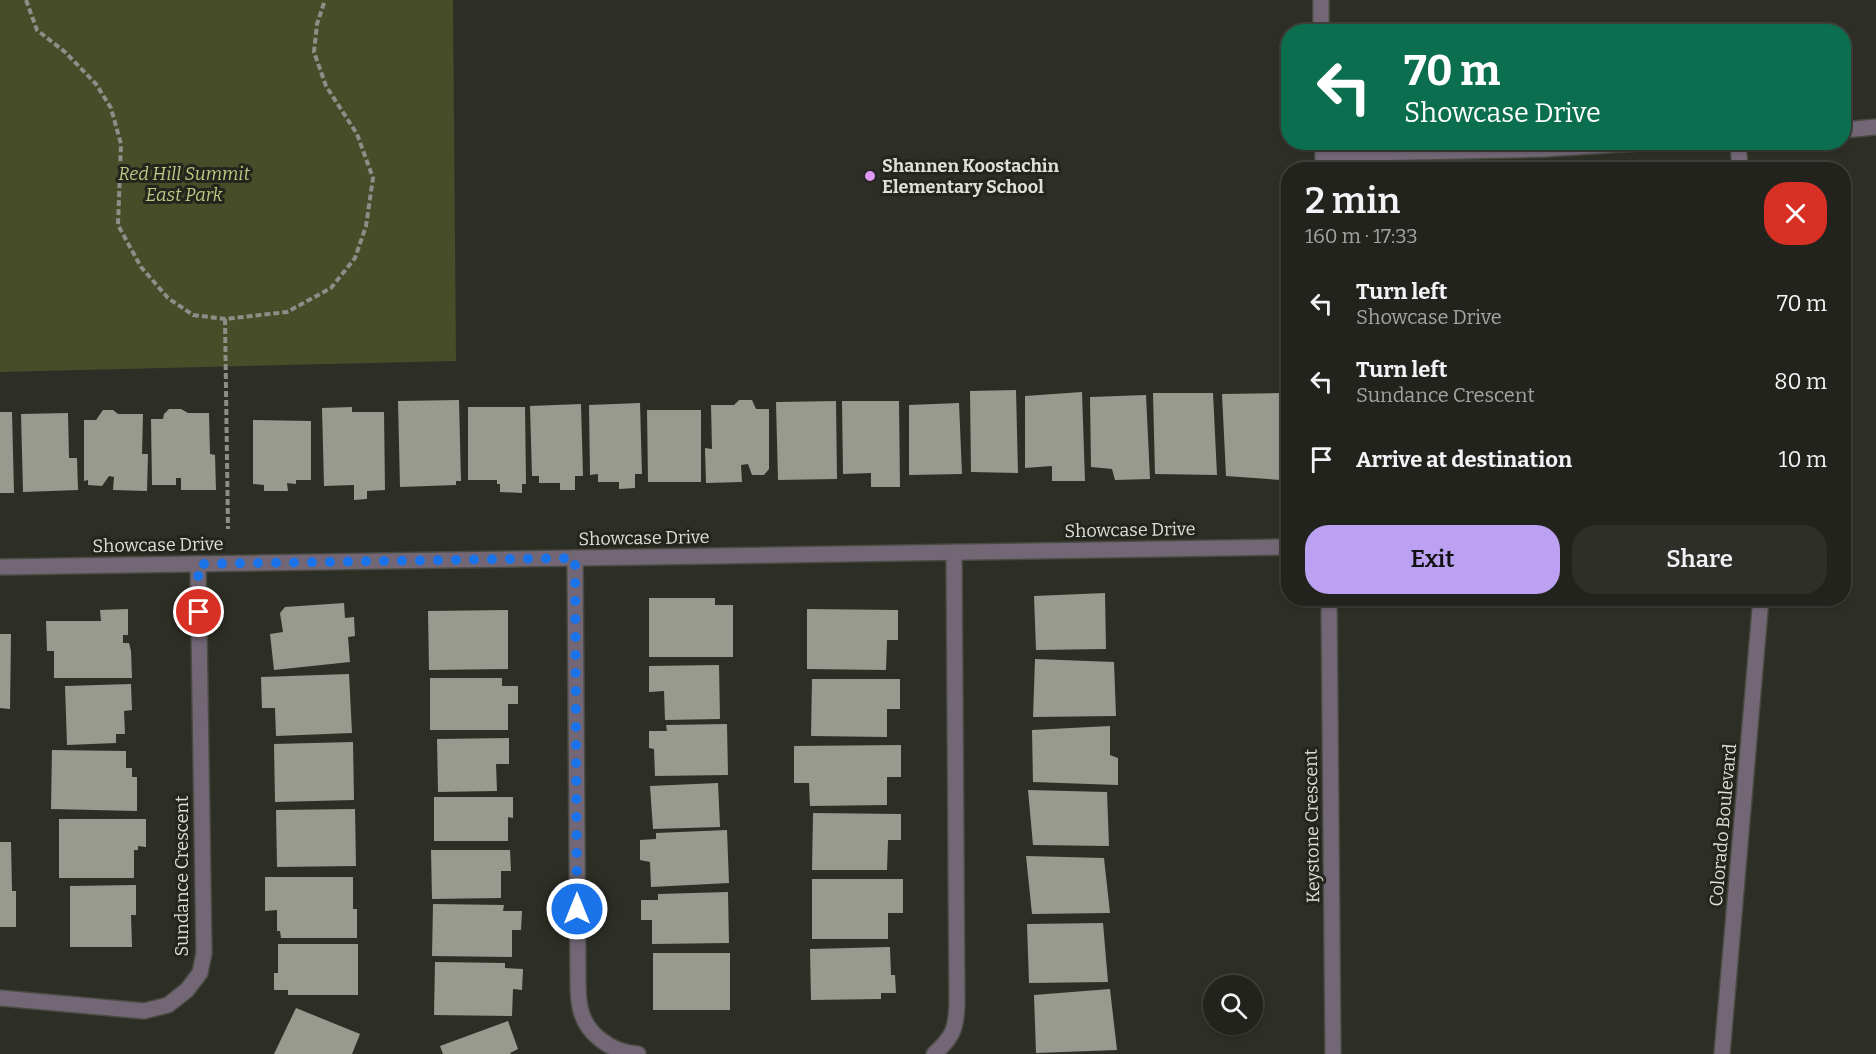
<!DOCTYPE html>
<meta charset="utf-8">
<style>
:root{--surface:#22231c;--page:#2e2f29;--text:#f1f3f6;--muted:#a2a4a3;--line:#3f403b;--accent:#bca0f2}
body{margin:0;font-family:Bitter,serif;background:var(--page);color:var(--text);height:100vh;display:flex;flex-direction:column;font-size:22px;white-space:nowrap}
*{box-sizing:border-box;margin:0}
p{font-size:20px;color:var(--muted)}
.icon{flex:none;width:33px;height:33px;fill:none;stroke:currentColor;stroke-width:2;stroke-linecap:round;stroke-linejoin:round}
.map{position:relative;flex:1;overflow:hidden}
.sheet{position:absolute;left:1281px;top:162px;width:570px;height:444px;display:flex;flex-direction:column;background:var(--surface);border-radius:24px;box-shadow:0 2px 4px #0004,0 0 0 2px var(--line)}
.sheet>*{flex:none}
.guide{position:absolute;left:1281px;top:24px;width:570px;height:126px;border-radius:24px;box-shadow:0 2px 4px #0004,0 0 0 2px var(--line);background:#0b6e4f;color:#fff;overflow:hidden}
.fabs{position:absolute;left:1203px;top:975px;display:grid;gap:12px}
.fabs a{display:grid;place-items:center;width:60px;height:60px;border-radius:50%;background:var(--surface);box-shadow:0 2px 4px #0004,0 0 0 2px var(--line);font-size:30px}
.pin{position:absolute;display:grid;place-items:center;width:51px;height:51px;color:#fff;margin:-26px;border:3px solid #fff;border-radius:50%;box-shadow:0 2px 6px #0007}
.me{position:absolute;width:66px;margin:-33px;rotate:0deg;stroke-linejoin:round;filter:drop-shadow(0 0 4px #0008)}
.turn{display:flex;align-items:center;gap:21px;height:126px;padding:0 24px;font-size:27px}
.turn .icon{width:78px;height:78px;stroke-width:2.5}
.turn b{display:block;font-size:42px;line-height:51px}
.round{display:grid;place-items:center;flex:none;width:63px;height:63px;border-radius:24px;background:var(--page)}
.head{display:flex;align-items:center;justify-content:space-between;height:102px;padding:0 24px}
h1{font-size:36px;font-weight:600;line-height:45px}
.primary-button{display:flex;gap:12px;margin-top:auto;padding:12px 24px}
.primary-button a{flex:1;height:69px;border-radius:24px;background:var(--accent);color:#111;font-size:24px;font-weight:600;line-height:69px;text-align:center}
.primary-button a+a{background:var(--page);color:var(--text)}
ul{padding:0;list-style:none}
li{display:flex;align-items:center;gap:18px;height:78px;padding:0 24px}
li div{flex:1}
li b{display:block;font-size:22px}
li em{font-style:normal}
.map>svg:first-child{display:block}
</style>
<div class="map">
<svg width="1876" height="1054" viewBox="0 0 1876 1054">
<rect width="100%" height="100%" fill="#2d2f26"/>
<path fill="#474c29" d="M0 0H453L456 361 0 372Z"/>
<g fill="#989a8f">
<path d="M1016 390 1018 473 971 472 970 391Z"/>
<path d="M1082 392 1085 481H1052V466L1025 468V396Z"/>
<path d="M1153 393H1213L1217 475 1155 474Z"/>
<path d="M1281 393V480L1226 476 1222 394Z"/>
<path d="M1146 395 1150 479 1115 480 1112 469 1091 467 1090 397Z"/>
<path d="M459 400 461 481H456V485L400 487 398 401Z"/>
<path d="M739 400H752L756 409H769V469L764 475H752L748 464 741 465 742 482 706 483 705 448 712 449 711 405H734Z"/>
<path d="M836 401 837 479 778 480 776 402Z"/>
<path d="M842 401H899L900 487H871V473L843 474Z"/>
<path d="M640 403 642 474H635V488L619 489V482H598V474L590 475 589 405Z"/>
<path d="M959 403 962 474 909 475V405Z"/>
<path d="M581 404 583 476H575V490H560V483H539V476H532L530 406Z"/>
<path d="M352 407V412H384L385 490 367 491V499L354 500V485L324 486 322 408Z"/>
<path d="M468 407H525L526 484H522V493L500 492V484H497V480H468Z"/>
<path d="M169 409H181L188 413H209L210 454 215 455 216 490H181V478H176V485H152L151 419H163L164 414Z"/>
<path d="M103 410H113L118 414H143L142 454H148L147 491 113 490 114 477 109 476 102 486 88 485V480L84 481V420H96Z"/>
<path d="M647 410H701V482H648Z"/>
<path d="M0 412H12L14 493H0Z"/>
<path d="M68 413 69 458H77L78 490 23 492 21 414Z"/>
<path d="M253 420 311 421V480H296V484L287 483 288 491H264V485L253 484Z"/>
<path d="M1105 593 1106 649 1036 650 1034 596Z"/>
<path d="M649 598H715V605H733V657H649Z"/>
<path d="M344 603 345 618 354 617 355 636 348 637 350 662 274 670 270 634 283 632 280 613 285 607Z"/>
<path d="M128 609V635H123V643H129L131 651 132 678H54V651H47L46 621H101L100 610Z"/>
<path d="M807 609 898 610V640H887L886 670 807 669Z"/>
<path d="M508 610V669L429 670 428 611Z"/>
<path d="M0 634H11L10 709 0 708Z"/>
<path d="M1035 659 1114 662 1116 716 1033 717Z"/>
<path d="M719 665 720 719 665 720 664 691 649 692V666Z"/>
<path d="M349 674 352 733 276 736 275 708H262L261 677Z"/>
<path d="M430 678H502V686H518V704H508V730H430Z"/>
<path d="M812 679H900V709H887V737L811 736Z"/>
<path d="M131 684 132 710 124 711 125 734H116V743L67 745 65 686Z"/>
<path d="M727 724 728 775 655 776 654 749 649 748V731H667L666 725Z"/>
<path d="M1110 726V755L1118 758V785L1033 782 1032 730Z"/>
<path d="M509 738V764H496L497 791 438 792 437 739Z"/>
<path d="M353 742 354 800 275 802 274 744Z"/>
<path d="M901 745V777H887V805L810 806 809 783H794V746Z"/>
<path d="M52 750 126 751V768H132V777H137V811L51 809Z"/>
<path d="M718 783 720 827 653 829 650 786Z"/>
<path d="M1028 790 1107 792 1109 846 1033 845Z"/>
<path d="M434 797H513V818L508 817V841H434Z"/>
<path d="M355 809 356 866 277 867 276 810Z"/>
<path d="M813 813 901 814V840H888L887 870H812Z"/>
<path d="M59 819H146V847L138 846V850H134V878H59Z"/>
<path d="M727 830 729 883 651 887 650 862 640 860V840L656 839V833Z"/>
<path d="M0 842H11L12 891H16V927H0Z"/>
<path d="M431 850H510L511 871H501V898L432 899Z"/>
<path d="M1026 856 1104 858 1110 913 1032 914Z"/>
<path d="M265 877H353V909H357V938H281L280 931H277V910L265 911Z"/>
<path d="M812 879H903V913H888V939H812Z"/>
<path d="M136 885V915H131L132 947H70V886Z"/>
<path d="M728 892 729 943 652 944V920H641V900H658V894Z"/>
<path d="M433 904 504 905 503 911H522L521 930H512V957L432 956Z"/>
<path d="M1103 923 1108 982 1029 983 1027 924Z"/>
<path d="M278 944H358V995H288V990H274V973H278Z"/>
<path d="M890 947 891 975H895L896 993H881V999L811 1000 810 949Z"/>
<rect x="653" y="953" width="77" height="57"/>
<path d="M435 962 505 963V968L523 969 522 990 513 989 512 1016 434 1015Z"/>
<path d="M1110 989 1117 1050 1036 1053 1034 995Z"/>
<path d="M296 1008 360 1034 352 1054H274Z"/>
<path d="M508 1021 518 1049 510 1053 511 1054H443L440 1046Z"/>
</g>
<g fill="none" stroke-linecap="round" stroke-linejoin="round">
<g stroke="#494b43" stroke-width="18">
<g id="minor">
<path d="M1321 0V32"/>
<path d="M1844 130 1876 127"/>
<path d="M1323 142V170"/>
<path d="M1738 142 1740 170"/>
<path d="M1323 154 1543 149 1655 142"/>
<path d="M575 558 578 979C578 988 578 998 580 1007 585 1034 611 1052 638 1054"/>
<path d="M0 567 1288 547"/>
<path d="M1329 598 1333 1054"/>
<path d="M0 998 144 1011 168 1005 187 990 200 973 204 953 198 564"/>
<path d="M934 1054C953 1037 956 1029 957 1004L954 552"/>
<path d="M1722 1054 1761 598"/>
</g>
</g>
<g stroke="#8d8e87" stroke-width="4" stroke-dasharray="6 3" stroke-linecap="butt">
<path d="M26 0 37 30 65 52 96 84 111 108 121 144 118 225 141 267 168 298 193 315 225 319 287 312 331 288 355 258 366 226 373 178 357 134 326 86 314 52 317 24 325 0"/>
<path d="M225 319 228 529"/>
</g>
<use href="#minor" stroke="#736776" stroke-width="15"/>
</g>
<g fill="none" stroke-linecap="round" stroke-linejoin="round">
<path stroke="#1a73e8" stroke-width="10" stroke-dasharray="0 18" d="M199 612 198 564 575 558 577 909"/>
</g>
<circle fill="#de98f2" stroke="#24251c" stroke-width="2" cx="870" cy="176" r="6"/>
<g text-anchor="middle" stroke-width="6" stroke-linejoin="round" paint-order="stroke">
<g font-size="18" font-weight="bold" fill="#dedfd9" stroke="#24251c" text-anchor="start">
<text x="882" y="172">Shannen Koostachin<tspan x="882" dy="21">Elementary School</tspan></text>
</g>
<g font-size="18" font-style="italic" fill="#bdc682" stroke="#24251c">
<text x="184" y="180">Red Hill Summit<tspan x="184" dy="21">East Park</tspan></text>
</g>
<g font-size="18" fill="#dedfd9" stroke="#24251c">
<text transform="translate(1130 530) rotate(-1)" y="6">Showcase Drive</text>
<text transform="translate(644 538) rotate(-1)" y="6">Showcase Drive</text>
<text transform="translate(158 545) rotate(-1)" y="6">Showcase Drive</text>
<text transform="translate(1723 825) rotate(-85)" y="6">Colorado Boulevard</text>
<text transform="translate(1312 826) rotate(-91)" y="6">Keystone Crescent</text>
<text transform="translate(182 876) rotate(-90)" y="6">Sundance Crescent</text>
</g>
</g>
</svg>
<div class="fabs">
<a><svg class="icon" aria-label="search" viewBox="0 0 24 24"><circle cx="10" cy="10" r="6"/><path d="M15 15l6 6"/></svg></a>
</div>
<div class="pin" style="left:199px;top:612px;background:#d93025"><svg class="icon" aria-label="arrive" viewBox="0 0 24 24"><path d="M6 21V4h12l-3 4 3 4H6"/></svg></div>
<svg class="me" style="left:577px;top:909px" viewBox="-20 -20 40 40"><circle r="17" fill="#1a73e8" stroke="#fff" stroke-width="3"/><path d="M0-11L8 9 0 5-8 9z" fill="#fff"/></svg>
<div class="guide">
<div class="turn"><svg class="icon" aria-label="left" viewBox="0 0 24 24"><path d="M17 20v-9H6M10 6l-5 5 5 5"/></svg><div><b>70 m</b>Showcase Drive</div></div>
</div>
<section class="sheet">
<div class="head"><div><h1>2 min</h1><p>160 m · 17:33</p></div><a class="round" style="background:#d93025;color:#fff"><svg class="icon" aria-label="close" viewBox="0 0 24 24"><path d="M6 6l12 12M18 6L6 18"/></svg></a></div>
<ul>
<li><svg class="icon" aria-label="left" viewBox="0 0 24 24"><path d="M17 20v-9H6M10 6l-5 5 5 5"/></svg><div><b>Turn left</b><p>Showcase Drive</p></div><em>70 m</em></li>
<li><svg class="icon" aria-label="left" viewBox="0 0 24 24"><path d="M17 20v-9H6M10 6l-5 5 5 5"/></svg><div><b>Turn left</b><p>Sundance Crescent</p></div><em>80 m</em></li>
<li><svg class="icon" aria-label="arrive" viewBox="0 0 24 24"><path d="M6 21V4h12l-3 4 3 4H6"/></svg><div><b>Arrive at destination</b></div><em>10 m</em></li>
</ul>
<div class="primary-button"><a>Exit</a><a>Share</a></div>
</section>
</div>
